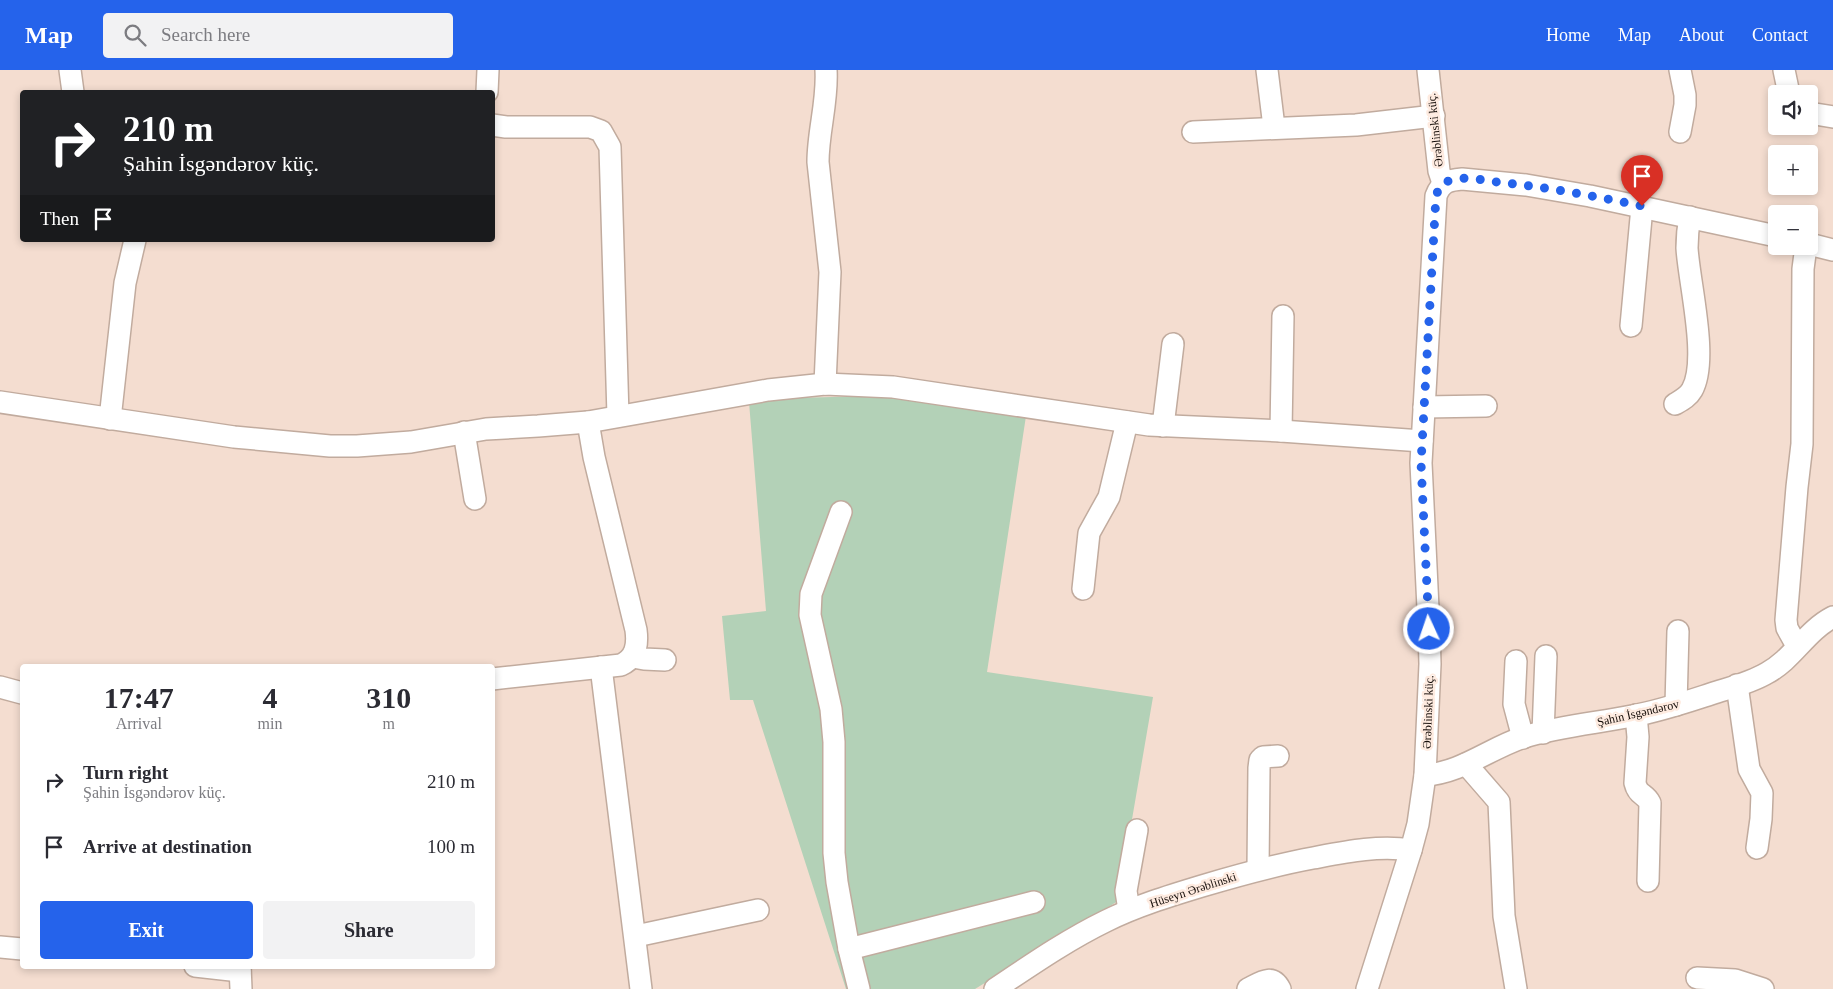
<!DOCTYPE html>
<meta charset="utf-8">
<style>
:root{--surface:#fff;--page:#f2f2f3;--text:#2b2b33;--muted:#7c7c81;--accent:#2563eb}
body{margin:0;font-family:"Times New Roman",serif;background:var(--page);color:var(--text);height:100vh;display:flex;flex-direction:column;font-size:19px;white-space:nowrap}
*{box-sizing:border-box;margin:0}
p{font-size:16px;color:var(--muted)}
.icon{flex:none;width:28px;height:28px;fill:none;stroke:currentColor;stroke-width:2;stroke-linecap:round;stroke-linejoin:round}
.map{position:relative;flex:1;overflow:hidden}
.panel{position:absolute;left:20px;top:594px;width:475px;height:305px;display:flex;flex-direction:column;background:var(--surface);border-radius:5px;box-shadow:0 2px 8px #0003}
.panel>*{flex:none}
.banner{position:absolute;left:20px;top:20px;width:475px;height:152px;border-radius:5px;box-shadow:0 2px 8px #0003;background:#202124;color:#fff;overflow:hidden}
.buttons{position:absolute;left:1768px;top:15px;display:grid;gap:10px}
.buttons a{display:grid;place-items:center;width:50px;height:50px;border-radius:5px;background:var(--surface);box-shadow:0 2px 8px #0003;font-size:25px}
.pin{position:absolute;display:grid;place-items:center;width:42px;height:42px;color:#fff;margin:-51px -21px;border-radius:50% 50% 50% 0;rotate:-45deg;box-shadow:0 0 5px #0007}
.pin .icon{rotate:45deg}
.me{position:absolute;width:55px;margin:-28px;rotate:357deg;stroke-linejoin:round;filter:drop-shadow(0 0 4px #0008)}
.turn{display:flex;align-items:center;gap:18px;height:105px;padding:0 20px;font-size:22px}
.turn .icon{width:65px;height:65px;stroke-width:2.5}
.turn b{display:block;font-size:35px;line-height:42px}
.then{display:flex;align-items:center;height:48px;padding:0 20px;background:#0003;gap:10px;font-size:19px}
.eta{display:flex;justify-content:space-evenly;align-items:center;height:85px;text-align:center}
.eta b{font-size:30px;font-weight:700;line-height:35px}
.primary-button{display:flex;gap:10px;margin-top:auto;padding:10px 20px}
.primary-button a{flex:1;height:58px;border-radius:5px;background:var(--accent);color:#fff;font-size:20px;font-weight:700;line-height:58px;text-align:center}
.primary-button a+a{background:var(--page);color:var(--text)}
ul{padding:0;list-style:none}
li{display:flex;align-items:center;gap:15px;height:65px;padding:0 20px}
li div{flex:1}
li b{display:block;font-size:19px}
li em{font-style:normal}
header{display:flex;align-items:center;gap:30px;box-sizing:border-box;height:70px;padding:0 25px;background:var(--accent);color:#fff}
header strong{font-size:24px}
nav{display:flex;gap:28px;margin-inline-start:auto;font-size:18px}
.search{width:350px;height:45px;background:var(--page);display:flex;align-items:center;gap:12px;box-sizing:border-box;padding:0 18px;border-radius:5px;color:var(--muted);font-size:19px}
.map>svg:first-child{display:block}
</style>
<header>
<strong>Map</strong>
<div class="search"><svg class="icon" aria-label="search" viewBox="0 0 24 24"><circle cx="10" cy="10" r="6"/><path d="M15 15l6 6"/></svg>Search here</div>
<nav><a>Home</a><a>Map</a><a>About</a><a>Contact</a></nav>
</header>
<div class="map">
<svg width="1833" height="919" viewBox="0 0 1833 919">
<rect width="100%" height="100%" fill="#f4ddd0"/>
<path fill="#b3d1b7" d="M871 326 923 330 1026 346 987 602 1153 627 1118 831 975 919H846L753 630H730L722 546 766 541 749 332 793 328Z"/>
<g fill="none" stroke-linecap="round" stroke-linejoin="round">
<g stroke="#c1ab9e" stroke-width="24">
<g id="minor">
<path d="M70 0 73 22"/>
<path d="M1267 0 1274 57"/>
<path d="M1428 0 1439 101 1443 113"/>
<path d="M1680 0 1685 25V35L1680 62"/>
<path d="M1784 0 1789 24"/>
<path d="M487 22 488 0"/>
<path d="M1809 43 1833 47"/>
<path d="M492 55 506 57H590L601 61 610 77 618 346"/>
<path d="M1193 62 1356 55 1434 46"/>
<path d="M1809 174 1833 180"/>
<path d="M1631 256 1642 137"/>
<path d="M825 314 830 202 818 92C818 61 828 31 826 0"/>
<path d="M0 332 234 367 330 376H357L411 372 486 359 538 356 588 352 768 320 825 314 893 317 1149 355 1281 361 1422 371"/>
<path d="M1675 334C1682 330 1688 327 1692 320 1709 290 1689 213 1687 178 1687 167 1688 157 1690 147"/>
<path d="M1424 337 1486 336"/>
<path d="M110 349 125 213 135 170"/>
<path d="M1163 356 1173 274"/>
<path d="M1281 361 1283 246"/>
<path d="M464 362 475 429"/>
<path d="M841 442 811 524 810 545 831 639 834 672V783L837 812 849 879 859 919"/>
<path d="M1083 519 1089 463 1109 427 1127 352"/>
<path d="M1797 576 1787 558 1786 550 1797 417 1802 374 1803 199 1806 176"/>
<path d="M633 587 644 589 665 590"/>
<path d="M1516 591 1514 634 1523 668"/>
<path d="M601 597 641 919"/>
<path d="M492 609 621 595C636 588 638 575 636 560L594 387 588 352"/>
<path d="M1737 615 1749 699 1762 723 1761 749 1757 778"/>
<path d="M0 617 22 623"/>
<path d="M1676 635 1678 561"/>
<path d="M1636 645 1638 667 1635 713C1638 726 1645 723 1650 733L1648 811"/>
<path d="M1543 663 1546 586"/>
<path d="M1466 694 1499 732 1504 846 1516 919"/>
<path d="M1425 705C1461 703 1490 678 1524 667 1559 656 1597 653 1632 646 1661 641 1689 631 1717 622 1733 617 1752 612 1767 603 1793 589 1806 561 1833 547"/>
<path d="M1258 799 1259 698 1260 690 1263 687 1278 686"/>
<path d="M1129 840 1126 821 1137 760"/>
<path d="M636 866 758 840"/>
<path d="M0 877 22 879"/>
<path d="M849 879 1034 832"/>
<path d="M195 896 240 901"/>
<path d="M240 896 241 919"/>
<path d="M1697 908 1735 910 1763 919"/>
<path d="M995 919C1031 895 1067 870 1106 851 1136 836 1169 826 1202 816 1239 805 1275 795 1313 788 1345 782 1378 775 1411 780"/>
<path d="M1248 919C1260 913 1272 903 1280 919"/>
<path d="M1367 919 1411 780 1418 754 1425 705 1430 594 1429 559 1421 393 1436 126C1441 112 1449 110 1462 109L1526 115 1590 126 1776 166"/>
</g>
</g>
<use href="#minor" stroke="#fff" stroke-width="21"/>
</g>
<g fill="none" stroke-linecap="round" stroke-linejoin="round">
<path stroke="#2563eb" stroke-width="9" stroke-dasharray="0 16.2" d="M1429 559 1421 393 1436 126C1439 117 1442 113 1451 110 1465 106 1483 110 1497 112 1546 117 1594 126 1642 136"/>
</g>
<g text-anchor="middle" stroke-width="5" stroke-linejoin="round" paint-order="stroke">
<g font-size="12" fill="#160e0a" stroke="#feebe0">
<text transform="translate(1435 60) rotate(-96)" y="4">Ərəblinski küç.</text>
<text transform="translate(1428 642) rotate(-88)" y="4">Ərəblinski küç.</text>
<text transform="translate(1638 643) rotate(-13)" y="4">Şahin İsgəndərov</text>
<text transform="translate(1193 820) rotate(-18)" y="4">Hüseyn Ərəblinski</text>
</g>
</g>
</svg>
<div class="buttons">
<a><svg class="icon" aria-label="sound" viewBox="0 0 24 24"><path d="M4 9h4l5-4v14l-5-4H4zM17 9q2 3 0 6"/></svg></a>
<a>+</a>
<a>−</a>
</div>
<div class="pin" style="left:1642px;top:136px;background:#d93025"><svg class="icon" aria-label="arrive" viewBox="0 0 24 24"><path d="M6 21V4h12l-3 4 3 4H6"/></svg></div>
<svg class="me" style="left:1429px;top:559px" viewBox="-20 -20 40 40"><circle r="17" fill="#2563eb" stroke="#fff" stroke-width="3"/><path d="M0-11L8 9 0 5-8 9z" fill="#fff"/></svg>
<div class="banner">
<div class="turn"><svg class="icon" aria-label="right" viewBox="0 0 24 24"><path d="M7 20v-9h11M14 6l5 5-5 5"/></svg><div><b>210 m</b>Şahin İsgəndərov küç.</div></div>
<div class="then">Then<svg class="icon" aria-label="arrive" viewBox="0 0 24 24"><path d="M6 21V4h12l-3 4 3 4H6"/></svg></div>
</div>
<section class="panel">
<div class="eta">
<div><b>17:47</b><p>Arrival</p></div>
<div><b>4</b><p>min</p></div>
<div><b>310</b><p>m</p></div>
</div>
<ul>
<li><svg class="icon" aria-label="right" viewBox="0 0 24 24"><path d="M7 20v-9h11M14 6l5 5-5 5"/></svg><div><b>Turn right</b><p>Şahin İsgəndərov küç.</p></div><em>210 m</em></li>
<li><svg class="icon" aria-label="arrive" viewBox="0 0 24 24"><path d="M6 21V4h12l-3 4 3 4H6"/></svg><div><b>Arrive at destination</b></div><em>100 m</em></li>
</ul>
<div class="primary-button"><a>Exit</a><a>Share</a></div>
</section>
</div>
